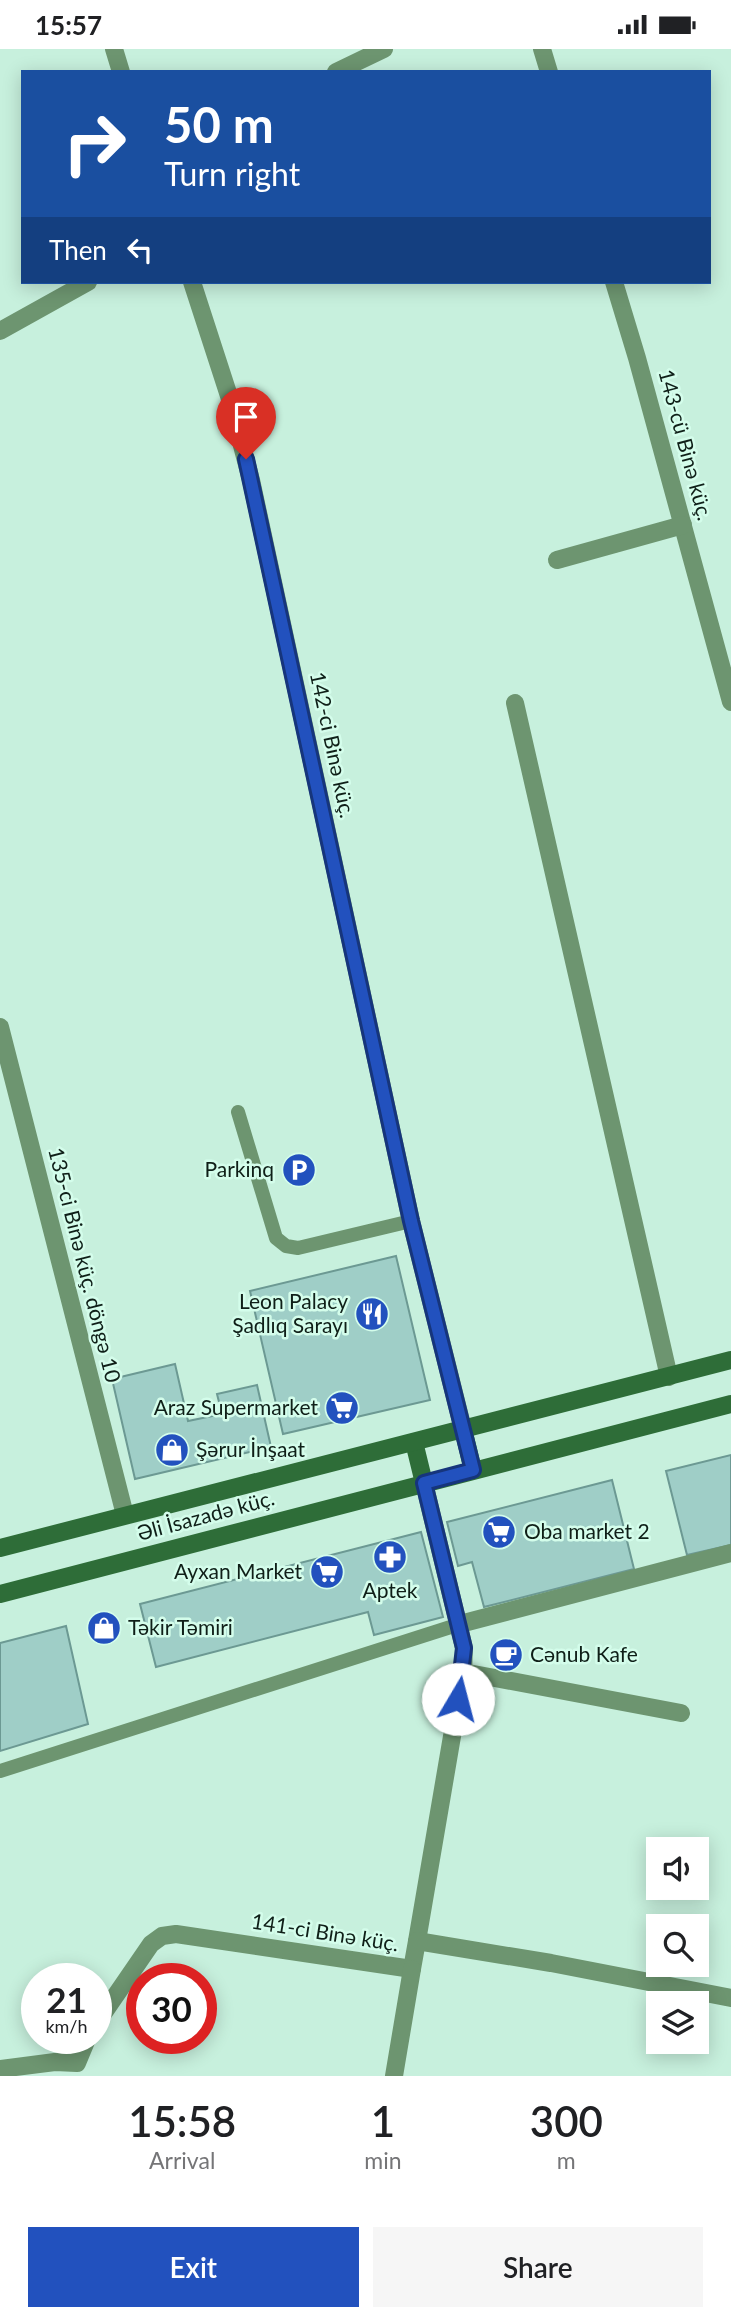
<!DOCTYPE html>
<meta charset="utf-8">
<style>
:root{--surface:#fff;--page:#f6f6f6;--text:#202124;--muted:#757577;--accent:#2251be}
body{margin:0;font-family:Lato,sans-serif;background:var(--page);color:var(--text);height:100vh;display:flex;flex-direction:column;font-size:26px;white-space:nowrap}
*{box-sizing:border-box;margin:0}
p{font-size:23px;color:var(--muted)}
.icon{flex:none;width:38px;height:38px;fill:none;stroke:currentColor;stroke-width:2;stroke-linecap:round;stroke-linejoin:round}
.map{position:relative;height:2027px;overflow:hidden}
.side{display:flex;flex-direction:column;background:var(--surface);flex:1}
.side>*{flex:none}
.top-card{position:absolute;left:21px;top:21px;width:690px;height:214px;border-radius:0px;box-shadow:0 4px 18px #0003;background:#1a4fa0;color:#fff;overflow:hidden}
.fabs{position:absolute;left:646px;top:1788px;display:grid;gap:14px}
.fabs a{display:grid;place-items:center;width:63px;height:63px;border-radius:0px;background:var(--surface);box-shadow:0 4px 18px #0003;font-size:35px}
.speed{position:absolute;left:21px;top:1914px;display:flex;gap:14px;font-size:35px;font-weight:700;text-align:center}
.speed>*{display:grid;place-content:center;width:91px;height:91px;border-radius:50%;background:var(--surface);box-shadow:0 4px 18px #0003;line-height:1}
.speed small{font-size:18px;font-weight:400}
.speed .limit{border:10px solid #d22;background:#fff;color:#111}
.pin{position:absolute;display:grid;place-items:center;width:60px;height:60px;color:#fff;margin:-72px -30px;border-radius:50% 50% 50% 0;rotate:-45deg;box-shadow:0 0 7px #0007}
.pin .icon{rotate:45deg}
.me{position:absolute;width:77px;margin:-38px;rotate:8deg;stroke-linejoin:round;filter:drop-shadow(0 0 5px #0008)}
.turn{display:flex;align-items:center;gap:24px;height:147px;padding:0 28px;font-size:32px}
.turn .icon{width:91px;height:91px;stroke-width:2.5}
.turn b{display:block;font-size:49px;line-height:60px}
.then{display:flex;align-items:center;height:66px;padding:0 28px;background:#0003;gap:14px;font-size:26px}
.eta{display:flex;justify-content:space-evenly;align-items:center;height:119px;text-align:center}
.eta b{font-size:42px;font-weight:600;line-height:49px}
.cta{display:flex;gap:14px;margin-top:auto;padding:14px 28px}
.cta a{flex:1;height:80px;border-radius:0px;background:var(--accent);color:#fff;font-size:28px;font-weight:600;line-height:80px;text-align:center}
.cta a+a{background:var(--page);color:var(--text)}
.status{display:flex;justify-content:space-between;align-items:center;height:49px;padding:0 35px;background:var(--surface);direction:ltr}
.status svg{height:19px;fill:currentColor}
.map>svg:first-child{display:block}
</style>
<div class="status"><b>15:57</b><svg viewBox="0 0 49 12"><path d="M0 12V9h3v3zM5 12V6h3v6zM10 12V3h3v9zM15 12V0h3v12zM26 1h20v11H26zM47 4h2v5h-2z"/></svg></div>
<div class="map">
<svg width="731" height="2027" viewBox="0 0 731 2027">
<rect width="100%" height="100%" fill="#c7f0dd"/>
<g fill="#9fcec7" stroke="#6c9993" stroke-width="2">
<path d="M396 1207 430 1351 283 1385 250 1242Z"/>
<path d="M175 1315 188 1372 222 1365 217 1345 257 1336 271 1398 135 1430 112 1330Z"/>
<path d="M731 1406V1496L687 1506 666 1422Z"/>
<path d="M612 1431 634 1520 484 1558 472 1513 458 1517 447 1473Z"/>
<path d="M421 1483 443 1568 374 1586 368 1563 156 1618 140 1555Z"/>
<path d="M66 1577 88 1675 0 1702V1594Z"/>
</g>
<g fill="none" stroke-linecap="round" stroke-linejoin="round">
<g stroke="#6d9570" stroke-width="14">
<path d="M238 1063 276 1189 286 1197 298 1199 411 1172"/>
<path d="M0 1722 460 1575"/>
</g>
<g stroke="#6d9570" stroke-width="18">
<path d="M114 0 121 23"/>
<path d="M542 0 549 23"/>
<path d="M336 23 384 0"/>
<path d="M192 233 229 347 251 431 411 1172 463 1380"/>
<path d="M614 233 637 309 731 653"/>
<path d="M0 282 88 233"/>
<path d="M557 511 683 476"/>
<path d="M515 654 669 1328"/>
<path d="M0 978 125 1466"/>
<path d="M460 1575 731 1504"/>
<path d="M463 1623 681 1664"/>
<path d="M417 1892 463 1623 464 1599 424 1434"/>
<path d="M96 1975 151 1895 162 1887 176 1885 412 1920 417 1892 551 1914 731 1949"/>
<path d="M0 2020 55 2013 77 2014 87 1990"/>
<path d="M394 2027 412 1920"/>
</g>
<g stroke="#2e6d38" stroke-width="18">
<path d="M463 1380 473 1421"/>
<path d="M414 1393 424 1434"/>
<path d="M0 1499 731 1311"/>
<path d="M0 1545 731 1355"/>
</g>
</g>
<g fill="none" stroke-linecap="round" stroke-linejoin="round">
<g stroke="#16357c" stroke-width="18">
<path id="route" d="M246 410 411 1172 473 1421 424 1434 464 1599 458 1650"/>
</g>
<use href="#route" stroke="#2251be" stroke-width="12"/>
</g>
<defs>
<g id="parking-disc" transform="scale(1.75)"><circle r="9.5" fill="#2251be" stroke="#d4fdeb"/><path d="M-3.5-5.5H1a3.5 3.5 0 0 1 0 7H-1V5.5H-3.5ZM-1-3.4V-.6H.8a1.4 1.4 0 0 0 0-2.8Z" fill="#fff"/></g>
<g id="restaurant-disc" transform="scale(1.75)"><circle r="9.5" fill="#2251be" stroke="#d4fdeb"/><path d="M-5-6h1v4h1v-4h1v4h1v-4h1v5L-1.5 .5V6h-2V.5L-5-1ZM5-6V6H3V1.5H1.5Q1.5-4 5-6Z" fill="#fff"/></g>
<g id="supermarket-disc" transform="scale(1.75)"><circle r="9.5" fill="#2251be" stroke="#d4fdeb"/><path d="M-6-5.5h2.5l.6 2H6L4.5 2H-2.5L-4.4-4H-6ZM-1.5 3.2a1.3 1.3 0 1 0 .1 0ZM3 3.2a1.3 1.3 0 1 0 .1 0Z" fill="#fff"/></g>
<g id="shop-disc" transform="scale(1.75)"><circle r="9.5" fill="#2251be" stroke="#d4fdeb"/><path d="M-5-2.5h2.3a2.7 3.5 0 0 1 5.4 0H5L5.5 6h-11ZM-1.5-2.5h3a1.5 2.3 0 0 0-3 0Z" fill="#fff"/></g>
<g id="pharmacy-disc" transform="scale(1.75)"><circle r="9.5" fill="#2251be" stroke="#d4fdeb"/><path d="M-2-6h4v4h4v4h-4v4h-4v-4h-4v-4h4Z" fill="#fff"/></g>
<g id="cafe-disc" transform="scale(1.75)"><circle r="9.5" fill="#2251be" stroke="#d4fdeb"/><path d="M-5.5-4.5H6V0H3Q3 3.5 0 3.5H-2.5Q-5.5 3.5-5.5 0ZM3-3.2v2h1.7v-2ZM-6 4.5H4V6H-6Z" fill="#fff"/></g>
</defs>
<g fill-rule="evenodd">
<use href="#parking-disc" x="299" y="1121"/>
<use href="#restaurant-disc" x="372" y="1265"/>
<use href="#supermarket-disc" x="342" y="1359"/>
<use href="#shop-disc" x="172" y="1401"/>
<use href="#supermarket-disc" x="499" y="1483"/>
<use href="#pharmacy-disc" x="390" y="1508"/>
<use href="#supermarket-disc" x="327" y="1523"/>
<use href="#shop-disc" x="104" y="1579"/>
<use href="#cafe-disc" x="506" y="1606"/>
</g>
<g text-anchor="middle" stroke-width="5" stroke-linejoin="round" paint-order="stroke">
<g font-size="21" fill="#0f1f18" stroke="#d4fdeb">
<text transform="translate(685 396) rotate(75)" y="7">143-cü Binə küç.</text>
<text transform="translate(332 696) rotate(78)" y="7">142-ci Binə küç.</text>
<text transform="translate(84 1216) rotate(76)" y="7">135-ci Binə küç. döngə 10</text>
<text transform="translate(206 1467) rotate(-15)" y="7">Əli İsazadə küç.</text>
<text transform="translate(325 1884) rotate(9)" y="7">141-ci Binə küç.</text>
</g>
<g font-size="21" fill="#0f1f18" stroke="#d4fdeb" text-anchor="end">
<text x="274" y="1128">Parkinq</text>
<text x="348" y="1260">Leon Palaсу<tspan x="348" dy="24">Şadlıq Sarayı</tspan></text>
<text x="318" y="1366">Araz Supermarket</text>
<text x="196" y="1408" text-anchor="start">Şərur İnşaat</text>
<text x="524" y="1490" text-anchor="start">Oba market 2</text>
<text x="302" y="1530">Ayxan Market</text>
<text x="390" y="1549" text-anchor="middle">Aptek</text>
<text x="128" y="1586" text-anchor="start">Təkir Təmiri</text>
<text x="530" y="1613" text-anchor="start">Cənub Kafe</text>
</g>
</g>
</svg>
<div class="fabs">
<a><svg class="icon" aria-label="sound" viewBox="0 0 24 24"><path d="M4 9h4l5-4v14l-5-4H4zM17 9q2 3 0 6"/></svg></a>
<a><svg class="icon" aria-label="search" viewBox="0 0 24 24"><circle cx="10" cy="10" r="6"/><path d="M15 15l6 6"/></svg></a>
<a><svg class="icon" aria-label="layers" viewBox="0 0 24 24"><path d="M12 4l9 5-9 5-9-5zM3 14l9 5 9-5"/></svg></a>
</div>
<div class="speed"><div>21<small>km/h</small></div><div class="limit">30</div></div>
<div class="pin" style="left:246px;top:410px;background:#d93025"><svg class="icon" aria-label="arrive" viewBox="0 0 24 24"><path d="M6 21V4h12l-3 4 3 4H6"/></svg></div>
<svg class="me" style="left:458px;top:1650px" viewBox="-20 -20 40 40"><circle r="19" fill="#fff"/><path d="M0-13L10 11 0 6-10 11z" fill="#2251be"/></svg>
<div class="top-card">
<div class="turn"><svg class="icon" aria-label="right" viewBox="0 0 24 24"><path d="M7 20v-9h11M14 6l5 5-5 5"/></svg><div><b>50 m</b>Turn right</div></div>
<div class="then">Then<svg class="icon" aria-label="left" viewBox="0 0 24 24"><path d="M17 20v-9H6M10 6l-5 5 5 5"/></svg></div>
</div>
</div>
<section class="side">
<div class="eta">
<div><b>15:58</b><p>Arrival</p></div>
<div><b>1</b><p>min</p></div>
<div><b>300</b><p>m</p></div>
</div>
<div class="cta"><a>Exit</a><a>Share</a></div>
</section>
